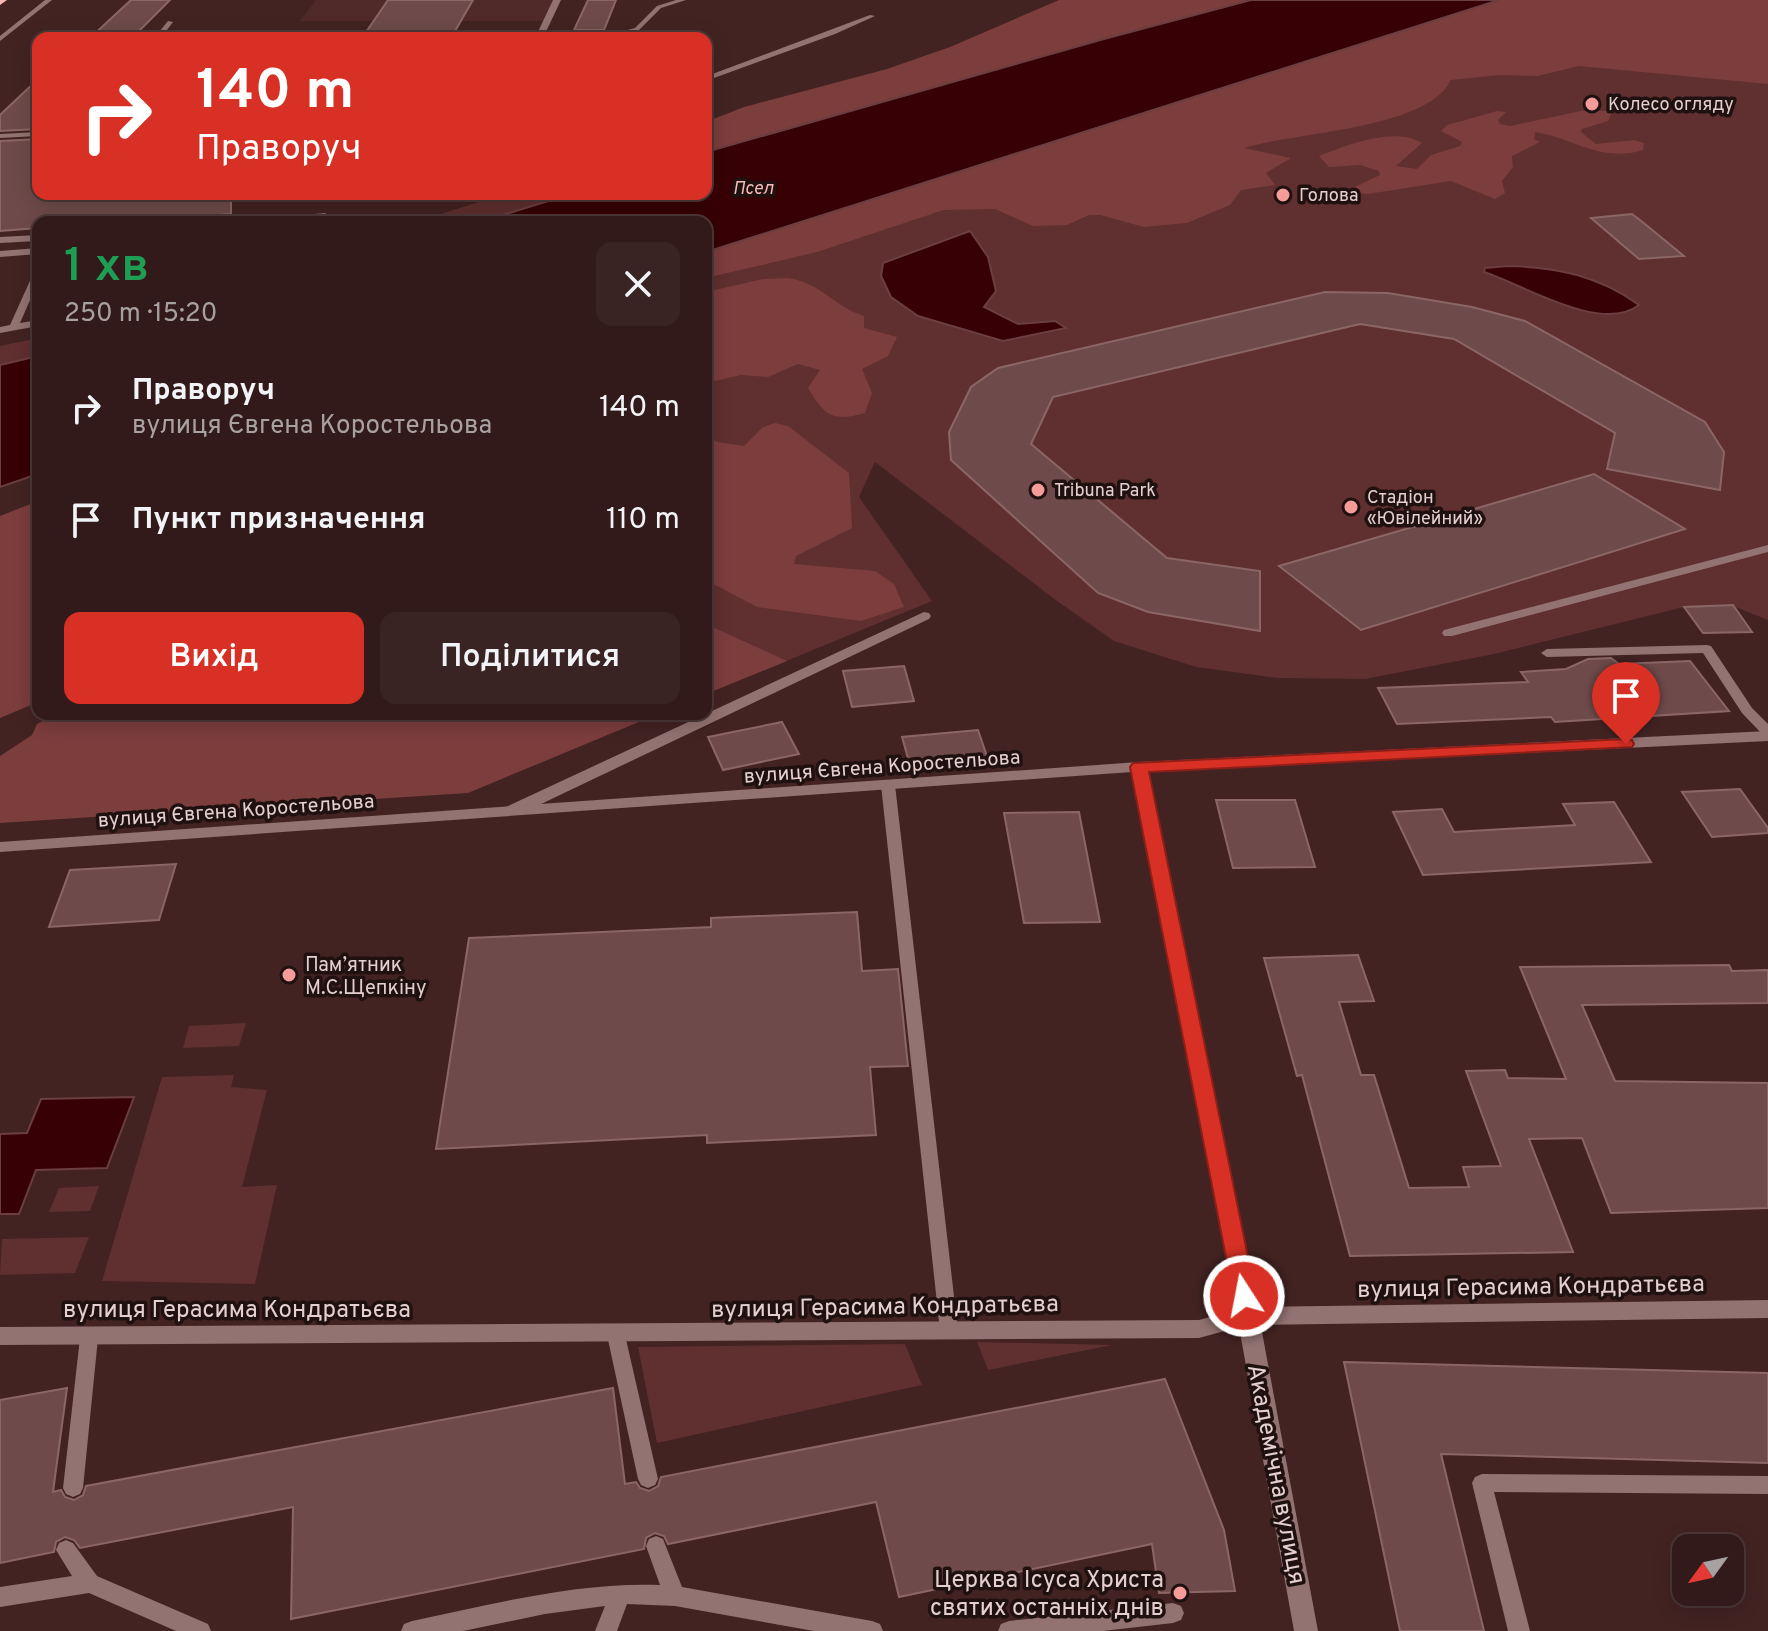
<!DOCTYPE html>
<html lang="uk">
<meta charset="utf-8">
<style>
:root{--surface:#321a1a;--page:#3a2323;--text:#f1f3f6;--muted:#a8a1a2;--line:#4d3839;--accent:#d93025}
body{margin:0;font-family:Overpass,sans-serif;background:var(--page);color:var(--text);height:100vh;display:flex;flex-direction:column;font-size:30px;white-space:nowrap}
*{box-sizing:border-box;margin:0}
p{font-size:26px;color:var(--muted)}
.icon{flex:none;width:44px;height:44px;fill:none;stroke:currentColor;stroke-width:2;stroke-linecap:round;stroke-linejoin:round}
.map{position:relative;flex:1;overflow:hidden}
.details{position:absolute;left:32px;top:216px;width:680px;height:504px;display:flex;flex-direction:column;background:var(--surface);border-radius:16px;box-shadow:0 4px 20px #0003,0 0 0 2px var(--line)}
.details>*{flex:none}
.guide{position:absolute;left:32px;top:32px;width:680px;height:168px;border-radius:16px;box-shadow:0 4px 20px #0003,0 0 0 2px var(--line);background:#d93025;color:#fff;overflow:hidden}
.needle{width:52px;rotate:237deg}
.buttons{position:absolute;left:1672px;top:1534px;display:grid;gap:16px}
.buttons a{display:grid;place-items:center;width:72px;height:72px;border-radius:16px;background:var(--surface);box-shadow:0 4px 20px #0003,0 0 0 2px var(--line);font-size:40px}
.pin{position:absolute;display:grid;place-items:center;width:68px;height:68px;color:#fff;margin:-82px -34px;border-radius:50% 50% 50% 0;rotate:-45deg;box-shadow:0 0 8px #0007}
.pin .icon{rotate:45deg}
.me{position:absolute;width:88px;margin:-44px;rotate:349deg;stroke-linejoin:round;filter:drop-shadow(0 0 6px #0008)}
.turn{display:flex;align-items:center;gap:28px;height:168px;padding:0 32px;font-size:36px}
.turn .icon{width:104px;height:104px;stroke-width:2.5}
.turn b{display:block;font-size:56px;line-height:68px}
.round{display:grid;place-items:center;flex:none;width:84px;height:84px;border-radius:16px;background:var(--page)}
.head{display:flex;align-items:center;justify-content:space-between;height:136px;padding:0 32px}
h1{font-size:48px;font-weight:600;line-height:60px;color:#1e9e55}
.button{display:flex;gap:16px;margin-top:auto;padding:16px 32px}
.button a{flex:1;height:92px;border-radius:16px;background:var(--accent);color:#fff;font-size:32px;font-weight:600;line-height:92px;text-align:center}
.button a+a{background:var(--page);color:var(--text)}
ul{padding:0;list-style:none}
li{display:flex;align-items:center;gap:24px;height:112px;padding:0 32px}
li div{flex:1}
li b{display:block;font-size:30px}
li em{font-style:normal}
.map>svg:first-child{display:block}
</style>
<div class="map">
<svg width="1768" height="1631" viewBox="0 0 1768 1631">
<rect width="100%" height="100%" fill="#422322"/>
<path fill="#502929" d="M316 0H554L545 21H300Z"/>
<g fill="#602f2f">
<path d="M1499 0H1768V620L1733 606 1684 607 1494 654 1365 679 1278 678 1196 667 1114 641 1057 601 875 462 859 497 932 601 706 694V252Z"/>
<path d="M504 194H571L480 222H416Z"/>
<path d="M38 338V356L0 365V346Z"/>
<path d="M246 1023 239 1046 183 1048 189 1026Z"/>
<path d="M234 1075 231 1087 267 1090 242 1187 277 1185 255 1284 102 1281 162 1077Z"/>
<path d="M99 1186 90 1211 49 1212 59 1188Z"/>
<path d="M89 1237 75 1273 0 1275 2 1239Z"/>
<path d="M977 1342 1112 1345 988 1370Z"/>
<path d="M905 1344 922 1385 657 1443 638 1347Z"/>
</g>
<g fill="#7c3d3d">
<path d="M1059 0H1251L1104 39 706 152V122L744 107 887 69 950 47Z"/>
<path d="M1499 0H1768V84L1579 66 1538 76 1500 75 1451 80C1426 130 1294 132 1244 148L1291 158 1266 173 1275 185 1241 190 1230 205 1187 223 1144 227 1100 215H1089L1067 225 1033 226 995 209 944 210 817 252 706 278V252Z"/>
<path d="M1497 111 1506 112 1498 120 1500 124 1510 126 1581 111H1613L1608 121 1582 129 1581 132 1596 144 1634 140 1644 143 1643 150C1601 163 1576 139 1535 132L1534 139 1540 142 1512 156 1513 167 1502 181 1505 193 1495 199 1451 181 1368 194 1344 192 1380 175 1379 171 1360 165 1329 167 1319 156C1346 145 1395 126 1422 143L1396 166 1417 169 1431 155 1460 146 1462 142 1441 131 1447 125Z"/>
<path d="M788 278C824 284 831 305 864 316V328L897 337 888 356 862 369 872 393 865 413C832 422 825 416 808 388L820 370 798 364 768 377 741 375 706 383V292L763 279Z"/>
<path d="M775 423 788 426 849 473 852 528 796 556 794 564 875 571 894 584 904 607 861 621 757 607 706 580V435L717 442 744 446 763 427Z"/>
<path d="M38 501V702L0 718V516Z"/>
<path d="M706 624 787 661 706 694Z"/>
<path d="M72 714H658L468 793 0 823V756L32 735 37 724 53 716Z"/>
</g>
<g fill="#370005" stroke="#6b3e41" stroke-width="2">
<path d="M1251 0H1499L706 252V222H480L571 194H706V152L1104 39Z"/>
<path d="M970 231 988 257 996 291 984 307 1018 324 1055 321 1066 328 1003 341 918 316 891 297 881 276 883 263Z"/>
<path d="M1508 266C1556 267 1600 276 1639 305 1601 334 1524 285 1484 272L1485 268Z"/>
<path d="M38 356V474L0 487V365Z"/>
<path d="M134 1097 107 1168 36 1170 19 1214H0V1134L27 1133 41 1099Z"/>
</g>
<g fill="#6e4b4a" stroke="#8b6665" stroke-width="2">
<path d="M131 0H170L132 38H90Z"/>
<path d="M388 0H473L451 38H362Z"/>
<path d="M588 0H616L604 30H574Z"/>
<path d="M38 79V129L0 131V115Z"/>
<path d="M38 139V194H231V214L120 222H38V228L0 231V141Z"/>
<path d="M1632 214 1640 220 1684 256 1639 259 1591 218Z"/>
<path d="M1325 292 1388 293 1472 307 1525 321 1705 422 1724 452 1720 490 1607 469 1615 433 1454 339 1360 324 1053 397 1031 444 1167 558 1260 571V631L1148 612 1098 593 951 460 949 432 971 387 998 368Z"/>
<path d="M1594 474 1685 529 1361 630 1279 566Z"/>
<path d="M1733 605 1752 632 1703 633 1684 607Z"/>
<path d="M1611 658 1619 664 1690 661 1729 711 1555 722 1551 717 1397 724 1378 688 1528 682 1521 672 1566 669 1588 659Z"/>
<path d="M904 666 914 701 852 707 843 671Z"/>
<path d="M782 722 799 754 723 770 708 737Z"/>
<path d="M978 730 989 762 911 769 902 737Z"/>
<path d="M1740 789 1768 828V833L1712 837 1682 792Z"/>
<path d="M1216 800H1295L1315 867 1233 868Z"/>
<path d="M1614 802 1651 862 1423 875 1393 812 1442 809 1454 832 1575 825 1563 804Z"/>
<path d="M1079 812 1100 922 1024 923 1004 813Z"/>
<path d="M176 864 159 920 49 927 70 870Z"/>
<path d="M857 912 862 971 898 969 908 1066 870 1067 876 1135 707 1143V1135L436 1149 469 938 711 927V918Z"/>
<path d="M1358 955 1374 1001 1339 1002 1361 1075H1374L1409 1188 1469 1187 1463 1167 1501 1166 1466 1071 1505 1070 1508 1078 1566 1079 1520 967 1729 965 1732 971 1768 970V1003L1582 1005 1615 1081 1768 1083V1208L1611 1213 1582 1138 1529 1139 1573 1252 1350 1256 1302 1075 1297 1076 1264 958Z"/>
<path d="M1344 1362 1768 1373V1463L1441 1454 1484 1631H1400Z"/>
<path d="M1165 1379 1224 1530 1235 1591 1159 1593 1152 1544 899 1597 876 1502 668 1544 664 1536 655 1533 646 1538 644 1549 291 1619 293 1507 80 1548 74 1540 65 1537 56 1542 54 1552 0 1563V1400L67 1388 53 1492 61 1490 65 1497 74 1500 83 1495 86 1486 613 1388 625 1484 636 1482 640 1488 649 1491 658 1486 661 1477Z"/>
</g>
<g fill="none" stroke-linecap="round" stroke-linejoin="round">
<g fill="#927371" fill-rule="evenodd">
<path d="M45 0H52L0 41V36Z"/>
<path d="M676 0H686L661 8 639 30 608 38H597L635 28 657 6Z"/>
<path d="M870 15 875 16 835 34 714 78 707 76Z"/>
<path d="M168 21 173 22 161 38H154Z"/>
<path d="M38 132V136L0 138V134Z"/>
<path d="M325 213 337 222H328L323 219 259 222 263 219Z"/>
<path d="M38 235V241L0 243V237Z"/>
<path d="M38 248V254L0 257V251Z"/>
<path d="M38 269V282L20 323 38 320V326L0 333V327L10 325 34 272Z"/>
<path d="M1768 545V552L1452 636H1444L1442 633 1444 630Z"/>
<path d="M1707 645 1711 646 1752 708 1768 724V736L1763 735 1742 713 1703 653 1547 657 1541 653 1547 649Z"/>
<path d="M888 781 895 785 958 1331 956 1337 949 1339 942 1337 940 1331 881 785Z"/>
<path d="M616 1327 623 1329 625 1335 658 1479 655 1485 648 1488 641 1485 638 1479 607 1335 609 1329Z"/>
<path d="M89 1330 96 1332 98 1338 83 1488 80 1494 73 1497 66 1494 63 1488 80 1338 82 1332Z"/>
<path d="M1482 1474 1768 1476V1494L1494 1492 1530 1631H1508L1472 1483 1475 1477Z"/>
<path d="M656 1536 663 1539 682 1587 872 1621 880 1624 883 1631H814L675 1606 627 1604 617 1631H595L605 1606 545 1614 463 1631H401L404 1624 412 1621C494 1604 576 1582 660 1585L646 1546 649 1539Z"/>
<path d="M66 1540 73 1543 97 1576 208 1624 211 1631H176L89 1593 0 1607V1587L72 1576 56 1550 59 1543Z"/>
<path d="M1173 1603 1181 1606 1184 1613 1181 1620 1173 1623 1103 1631H998L1001 1624 1009 1621Z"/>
</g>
<g fill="#927371" fill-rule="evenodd">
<path d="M553 0H561L543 38H535Z"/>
<path d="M924 612 929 613 931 616 929 619 518 815H506L504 811 506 807Z"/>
<path d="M1768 731V741L1139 772 1131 767 1139 762Z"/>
<path d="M1248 1307 1256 1310 1259 1316 1318 1631H1294L1239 1327 1199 1338 0 1345V1327L1199 1320Z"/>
</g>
<path fill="#927371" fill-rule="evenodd" d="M1139 762 1147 767 1257 1307 1768 1300V1318L1248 1325 1240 1322 1132 772 0 852V842Z"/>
<path fill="#f8b8b6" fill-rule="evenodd" d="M0 0H7L0 5Z"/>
</g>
<path fill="#d93025" stroke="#8d1f18" stroke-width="2" d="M1626 739 1632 740 1634 744 1632 747 1149 772 1256 1296 1252 1303 1244 1306 1235 1303 1130 767 1133 763Z"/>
<g fill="#f59b99" stroke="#1f1110" stroke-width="3">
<circle cx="1592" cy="104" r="8"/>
<circle cx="1283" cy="195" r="8"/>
<circle cx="1038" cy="490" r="8"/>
<circle cx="1351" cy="507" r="8"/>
<circle cx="289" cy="975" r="8"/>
<circle cx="1180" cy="1593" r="8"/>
</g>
<g text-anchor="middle" stroke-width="7" stroke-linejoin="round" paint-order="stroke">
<g font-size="18" fill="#e4cfce" stroke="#1f1110" text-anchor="start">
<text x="1608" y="110">Колесо огляду</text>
<text x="1299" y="201">Голова</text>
<text x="1054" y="496">Tribuna Park</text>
<text x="1367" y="503">Стадіон<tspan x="1367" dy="21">«Ювілейний»</tspan></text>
</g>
<g font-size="18" font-style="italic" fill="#f8bbb9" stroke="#1f1110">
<text x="753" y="194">Псел</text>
</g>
<g font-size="20" fill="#e4cfce" stroke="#1f1110">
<text transform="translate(882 766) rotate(-4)" y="7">вулиця Євгена Коростельова</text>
<text transform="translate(236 810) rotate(-4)" y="7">вулиця Євгена Коростельова</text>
</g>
<g font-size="20" fill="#e4cfce" stroke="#1f1110" text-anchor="start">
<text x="305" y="971">Пам’ятник<tspan x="305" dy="23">М.С.Щепкіну</tspan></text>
</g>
<g font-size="24" fill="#e4cfce" stroke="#1f1110">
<text transform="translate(1531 1286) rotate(-1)" y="8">вулиця Герасима Кондратьєва</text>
<text transform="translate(885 1306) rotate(-1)" y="8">вулиця Герасима Кондратьєва</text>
<text x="237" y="1317">вулиця Герасима Кондратьєва</text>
<text transform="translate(1277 1474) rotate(79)" y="8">Академічна вулиця</text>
</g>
<g font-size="24" fill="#e4cfce" stroke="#1f1110" text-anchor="end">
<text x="1164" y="1587">Церква Ісуса Христа<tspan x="1164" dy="28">святих останніх днів</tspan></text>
</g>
</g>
</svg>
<div class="buttons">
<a><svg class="needle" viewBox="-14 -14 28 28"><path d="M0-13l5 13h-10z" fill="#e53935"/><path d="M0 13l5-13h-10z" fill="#a8a1a2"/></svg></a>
</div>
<div class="pin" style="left:1626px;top:744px;background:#d93025"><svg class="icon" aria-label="arrive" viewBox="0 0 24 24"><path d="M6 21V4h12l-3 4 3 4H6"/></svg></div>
<svg class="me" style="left:1244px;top:1296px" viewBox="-20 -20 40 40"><circle r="17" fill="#d93025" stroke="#fff" stroke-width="3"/><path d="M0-11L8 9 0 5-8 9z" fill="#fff"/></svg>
<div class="guide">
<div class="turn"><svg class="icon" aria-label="right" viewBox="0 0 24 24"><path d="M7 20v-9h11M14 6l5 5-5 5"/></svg><div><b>140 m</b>Праворуч</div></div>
</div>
<section class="details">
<div class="head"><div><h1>1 хв</h1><p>250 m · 15:20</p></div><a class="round"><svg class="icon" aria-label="close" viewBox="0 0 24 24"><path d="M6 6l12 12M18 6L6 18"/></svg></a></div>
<ul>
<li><svg class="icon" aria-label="right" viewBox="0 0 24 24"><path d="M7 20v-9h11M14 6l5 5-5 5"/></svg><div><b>Праворуч</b><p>вулиця Євгена Коростельова</p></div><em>140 m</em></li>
<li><svg class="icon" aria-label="arrive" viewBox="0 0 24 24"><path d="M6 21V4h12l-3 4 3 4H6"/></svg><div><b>Пункт призначення</b></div><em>110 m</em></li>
</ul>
<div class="button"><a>Вихід</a><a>Поділитися</a></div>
</section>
</div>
